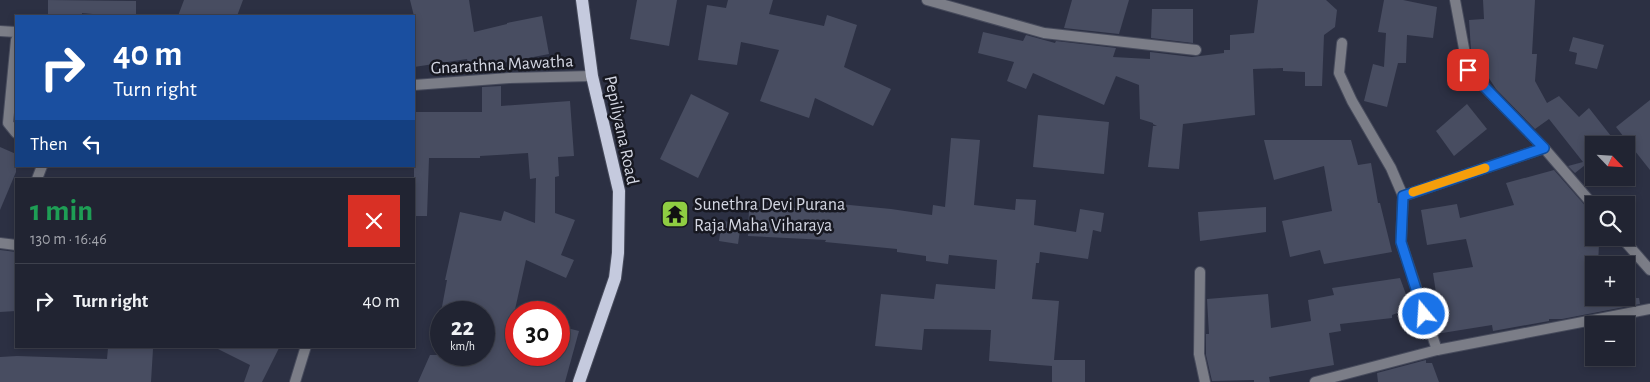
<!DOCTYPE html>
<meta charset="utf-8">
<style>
:root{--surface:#212432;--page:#292c3a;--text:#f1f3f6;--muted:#a2a4ac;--line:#3e414d}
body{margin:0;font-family:"Alegreya Sans",sans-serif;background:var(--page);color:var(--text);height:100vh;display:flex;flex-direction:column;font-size:19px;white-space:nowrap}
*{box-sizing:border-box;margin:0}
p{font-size:16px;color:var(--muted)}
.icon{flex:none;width:28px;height:28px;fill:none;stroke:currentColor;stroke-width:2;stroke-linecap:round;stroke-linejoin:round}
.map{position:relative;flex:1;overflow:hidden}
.side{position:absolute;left:15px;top:178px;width:400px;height:170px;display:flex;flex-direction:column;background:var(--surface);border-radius:0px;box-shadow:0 2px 8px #0003,0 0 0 1px var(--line)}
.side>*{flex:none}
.top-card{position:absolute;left:15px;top:15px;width:400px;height:152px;border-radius:0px;box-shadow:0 2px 8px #0003,0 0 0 1px var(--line);background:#1a4fa0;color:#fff;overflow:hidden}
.needle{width:32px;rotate:115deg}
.controls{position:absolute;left:1585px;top:136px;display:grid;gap:10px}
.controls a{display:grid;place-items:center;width:50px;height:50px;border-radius:0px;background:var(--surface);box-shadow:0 2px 8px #0003,0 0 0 1px var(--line);font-size:25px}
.speed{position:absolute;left:430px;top:301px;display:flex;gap:10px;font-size:25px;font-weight:700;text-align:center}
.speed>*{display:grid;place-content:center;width:65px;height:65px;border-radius:50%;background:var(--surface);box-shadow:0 2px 8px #0003,0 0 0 1px var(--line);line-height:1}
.speed small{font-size:12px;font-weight:400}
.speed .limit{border:8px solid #d22;background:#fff;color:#111}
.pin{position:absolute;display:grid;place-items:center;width:42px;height:42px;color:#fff;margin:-21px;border-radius:10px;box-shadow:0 2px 8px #0006}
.me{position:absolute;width:55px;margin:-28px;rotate:342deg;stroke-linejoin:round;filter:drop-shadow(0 0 4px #0008)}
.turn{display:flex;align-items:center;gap:18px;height:105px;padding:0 15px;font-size:22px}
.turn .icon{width:65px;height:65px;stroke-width:2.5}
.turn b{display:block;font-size:35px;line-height:42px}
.then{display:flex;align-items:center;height:48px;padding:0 15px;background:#0003;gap:10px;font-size:19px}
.round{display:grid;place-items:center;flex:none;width:52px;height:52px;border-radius:0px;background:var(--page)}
.head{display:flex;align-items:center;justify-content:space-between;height:85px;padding:0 15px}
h1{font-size:30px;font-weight:600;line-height:38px;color:#1e9e55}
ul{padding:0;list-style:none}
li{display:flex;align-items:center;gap:15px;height:75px;padding:0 15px;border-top:1px solid var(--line)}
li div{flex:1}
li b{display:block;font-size:19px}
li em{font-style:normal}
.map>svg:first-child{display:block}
</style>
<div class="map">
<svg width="1650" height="382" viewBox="0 0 1650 382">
<rect width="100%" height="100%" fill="#2c3043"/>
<g fill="#484d61">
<path d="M48 0 136 1V16H114L82 13V16H48Z"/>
<path d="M184 0H243L237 16H178Z"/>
<path d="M410 0H469L474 32 507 24V23L542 16 549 54 497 64 499 72 471 74 467 59 414 67V16Z"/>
<path d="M637 0H677L669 46 630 39Z"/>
<path d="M728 0H773L769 14 824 26 827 15 857 25 844 67 891 89 873 126 815 98 809 118 760 101 779 50 741 42 737 65 698 60 707 5 726 8Z"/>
<path d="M1072 0H1129L1119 34 1064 28Z"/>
<path d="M1258 0H1326L1337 10 1335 27 1324 35 1322 86H1305V72L1283 71V68L1253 69 1255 115 1183 124 1179 169 1148 167 1153 126H1157L1153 124V123L1140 119 1139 85 1116 76 1104 105 1033 73 1026 89 1007 81 1014 62 978 53 983 32 1023 41 1026 35 1055 43 1056 41 1116 48 1113 57 1150 59V52L1192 57 1224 53V50H1230V35L1254 33Z"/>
<path d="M1384 0H1403L1437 7 1433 38 1407 35 1406 63H1398L1387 107 1364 101 1373 64 1384 67 1386 33 1378 32Z"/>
<path d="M1483 0H1535L1532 54H1537L1535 81 1547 103 1559 96 1579 117 1589 108 1618 145H1594V158L1575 173 1568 166 1583 162 1549 119 1535 129 1496 89 1479 63 1474 64 1471 50 1469 20 1484 19Z"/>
<path d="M1152 9H1193V43L1151 38Z"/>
<path d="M1573 37 1604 45 1597 69 1575 64 1577 53 1569 51Z"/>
<path d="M501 86V106L570 101 574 156 558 157 559 176 555 177V213L575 220 561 255 574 260 566 278 526 260 508 341 516 343V355H559V326L579 331 565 382H418L430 355H484V312H441L447 280H445L460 212 501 221 504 211 535 223 536 178 530 179 528 153 480 156V158H429L427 216H414V112H482V87Z"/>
<path d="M691 94 729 113 698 178 660 159Z"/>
<path d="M1650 100V170L1616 127Z"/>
<path d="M1467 104 1487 129 1454 156 1436 131Z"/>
<path d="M1038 115 1109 122 1104 174 1033 167Z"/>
<path d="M951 138 980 140 974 205 1015 210 1016 199 1036 200 1034 225 1076 232 1080 209 1104 213 1101 232 1093 230 1088 259 1040 252 1039 263H1036L1032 299 1059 301 1054 360H1085V382H1052V366L989 361 991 330 924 329 922 350 875 346 881 294 934 299 936 284 995 289 997 260 949 255 948 264 926 261V256L897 252V249L825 242 826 240 748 236 749 209 792 211V208L829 209V203L891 209 932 215 933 205 945 207Z"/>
<path d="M1264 140H1351L1358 165 1371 163 1378 203H1380L1392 252 1324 264 1320 250 1290 257 1282 221 1332 211 1324 166 1274 180Z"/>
<path d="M0 147 16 154V172L0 210Z"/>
<path d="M1554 170 1589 210 1594 213V244H1599L1598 265H1594V298H1639L1640 304 1562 319H1549V321L1493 331 1492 325 1442 333 1433 273 1473 267 1466 239 1427 245 1421 210 1457 204 1460 218 1514 205 1506 183Z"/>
<path d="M1266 207V232L1200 241 1198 212Z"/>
<path d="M722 221 741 223 738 244 719 241Z"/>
<path d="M0 250 16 252V311L0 312Z"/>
<path d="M1400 278 1411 308 1392 315V318L1340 324 1341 331 1329 333 1334 365 1269 377 1270 382H1254V380L1212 381 1206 355V334H1209L1207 299 1268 294 1271 328 1311 321 1308 300 1334 295 1332 288Z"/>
<path d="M212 346H280L262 382H244L250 365Z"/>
<path d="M108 348 153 349 151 382H0V357L17 356 107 359Z"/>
<path d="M1426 360V363H1432L1439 382H1378L1377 373Z"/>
</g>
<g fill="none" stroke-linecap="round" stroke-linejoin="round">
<g stroke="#474b5c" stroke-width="12">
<g id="street">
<path d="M927 0 1044 33 1196 50"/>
<path d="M1455 0 1468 70 1544 148 1594 206"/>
<path d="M0 31 16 32"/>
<path d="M16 40 8 123 16 133"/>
<path d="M1342 43 1339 73 1352 101 1391 168 1403 196"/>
<path d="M414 85 509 78 592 76"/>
<path d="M37 179 42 166"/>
<path d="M1622 238 1650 270"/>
<path d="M0 243 16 245"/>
<path d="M1200 272 1199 354 1205 382"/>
<path d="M1437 350 1401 242 1403 196 1544 148"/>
<path d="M295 382 306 346"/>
<path d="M1315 382 1437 350 1650 309"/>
</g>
</g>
<g stroke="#474b5c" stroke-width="14">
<path id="primary" d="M579 382 615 278 618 253 619 191 592 76 582 0"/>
</g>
<use href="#street" stroke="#7b7d87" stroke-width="10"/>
<use href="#primary" stroke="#c5cade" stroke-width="12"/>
</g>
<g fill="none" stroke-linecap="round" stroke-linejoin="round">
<g stroke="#114b97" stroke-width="12">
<path id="route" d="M1424 314 1401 242 1403 196 1544 148 1468 70"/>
</g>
<use href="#route" stroke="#1a73e8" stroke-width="9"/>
<path stroke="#f59e0b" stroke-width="9" d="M1413 192 1485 168"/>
</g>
<defs>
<g id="temple-square" transform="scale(1.4375)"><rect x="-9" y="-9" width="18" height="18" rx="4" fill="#8fcd42" stroke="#171821"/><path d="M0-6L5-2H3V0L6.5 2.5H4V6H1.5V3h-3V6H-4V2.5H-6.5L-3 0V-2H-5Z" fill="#111"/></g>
</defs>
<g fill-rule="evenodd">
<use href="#temple-square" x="675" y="214"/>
</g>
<g text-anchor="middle" stroke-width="5" stroke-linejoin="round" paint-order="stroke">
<g font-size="18" fill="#d3d6e2" stroke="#171821">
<text transform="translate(502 64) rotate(-3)" y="6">Gnarathna Mawatha</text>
<text transform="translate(622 130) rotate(78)" y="6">Pepiliyana Road</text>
</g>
<g font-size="18" fill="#d3d6e2" stroke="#171821" text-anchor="start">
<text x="694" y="210">Sunethra Devi Purana<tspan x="694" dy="21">Raja Maha Viharaya</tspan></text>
</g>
</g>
</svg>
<div class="controls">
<a><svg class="needle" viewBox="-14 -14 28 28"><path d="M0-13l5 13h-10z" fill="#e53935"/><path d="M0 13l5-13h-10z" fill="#a2a4ac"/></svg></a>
<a><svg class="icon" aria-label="search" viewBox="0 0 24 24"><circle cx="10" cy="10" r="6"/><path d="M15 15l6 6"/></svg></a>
<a>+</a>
<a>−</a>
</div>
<div class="speed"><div>22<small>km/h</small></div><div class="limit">30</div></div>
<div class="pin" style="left:1468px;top:70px;background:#d93025"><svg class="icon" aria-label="arrive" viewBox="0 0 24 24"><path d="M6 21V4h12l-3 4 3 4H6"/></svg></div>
<svg class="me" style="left:1424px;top:314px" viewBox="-20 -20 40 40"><circle r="17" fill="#1a73e8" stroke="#fff" stroke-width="3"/><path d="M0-11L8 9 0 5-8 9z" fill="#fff"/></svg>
<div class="top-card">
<div class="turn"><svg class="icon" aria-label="right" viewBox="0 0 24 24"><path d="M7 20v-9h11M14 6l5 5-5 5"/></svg><div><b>40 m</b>Turn right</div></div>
<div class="then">Then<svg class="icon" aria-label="left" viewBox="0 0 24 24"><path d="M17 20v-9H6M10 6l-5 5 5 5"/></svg></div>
</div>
<section class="side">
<div class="head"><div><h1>1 min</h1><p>130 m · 16:46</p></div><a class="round" style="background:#d93025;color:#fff"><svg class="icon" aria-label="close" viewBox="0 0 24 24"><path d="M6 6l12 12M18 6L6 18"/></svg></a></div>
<ul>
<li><svg class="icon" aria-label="right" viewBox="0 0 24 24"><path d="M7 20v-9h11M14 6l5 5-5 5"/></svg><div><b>Turn right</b></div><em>40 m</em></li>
</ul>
</section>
</div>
